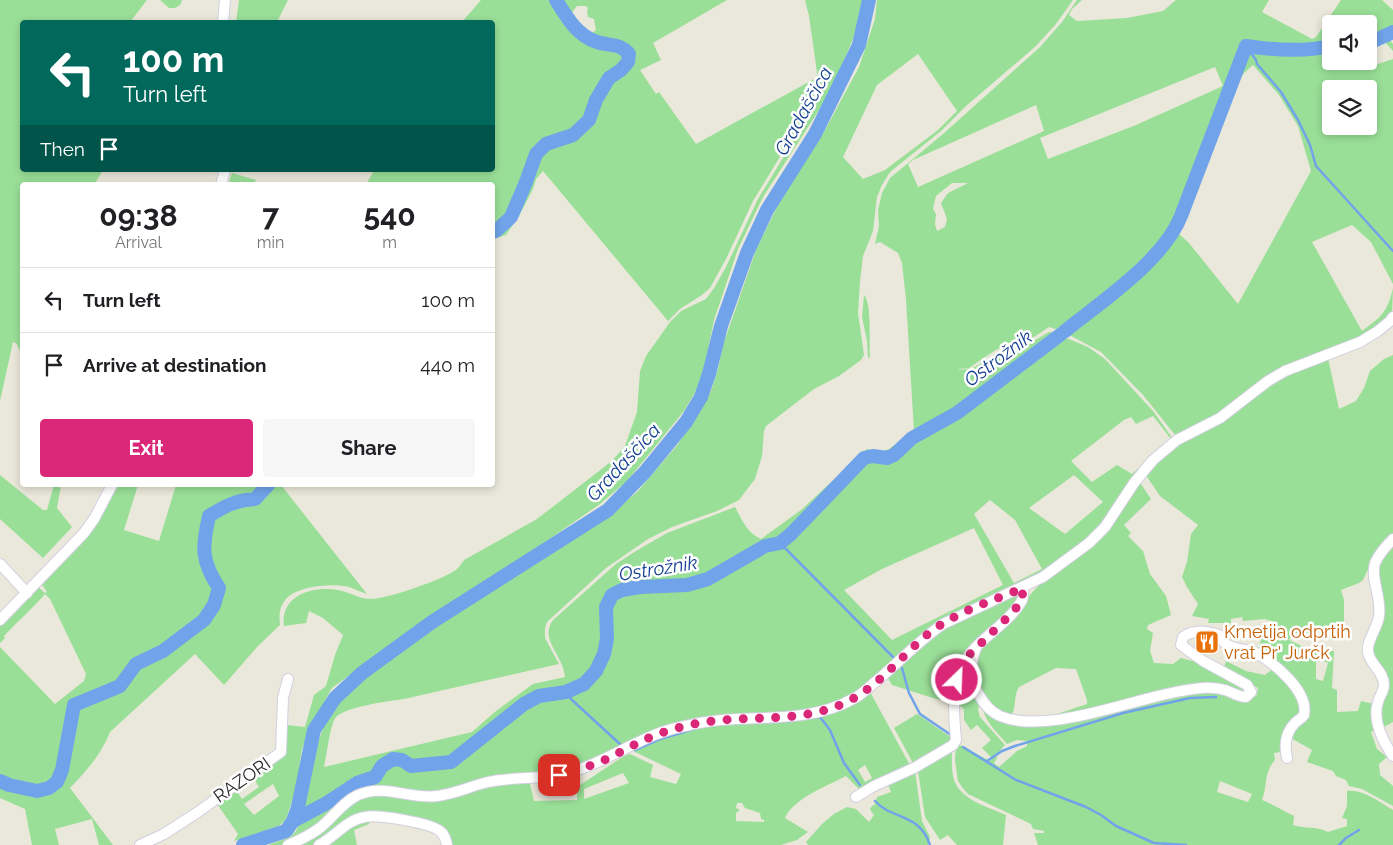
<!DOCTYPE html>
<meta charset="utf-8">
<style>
:root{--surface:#fff;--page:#f6f6f6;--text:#202124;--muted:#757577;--line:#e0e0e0;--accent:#db2777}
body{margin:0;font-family:Raleway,sans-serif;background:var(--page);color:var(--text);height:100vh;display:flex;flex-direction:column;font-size:19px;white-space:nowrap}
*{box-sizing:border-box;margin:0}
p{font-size:16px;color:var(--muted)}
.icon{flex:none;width:28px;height:28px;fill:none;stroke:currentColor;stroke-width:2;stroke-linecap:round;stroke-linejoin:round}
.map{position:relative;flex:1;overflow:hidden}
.side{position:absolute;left:20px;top:182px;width:475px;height:305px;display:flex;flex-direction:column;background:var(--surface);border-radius:5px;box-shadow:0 2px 8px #0003}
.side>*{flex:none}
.banner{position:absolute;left:20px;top:20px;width:475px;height:152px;border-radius:5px;box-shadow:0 2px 8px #0003;background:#00695c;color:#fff;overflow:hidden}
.buttons{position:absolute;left:1322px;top:15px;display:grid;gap:10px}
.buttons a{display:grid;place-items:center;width:55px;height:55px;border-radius:5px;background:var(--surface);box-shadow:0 2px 8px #0003;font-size:25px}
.pin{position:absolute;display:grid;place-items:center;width:42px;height:42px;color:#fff;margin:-21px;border-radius:10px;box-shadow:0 2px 8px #0006}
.me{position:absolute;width:55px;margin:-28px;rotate:24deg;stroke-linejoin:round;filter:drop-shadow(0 0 4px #0008)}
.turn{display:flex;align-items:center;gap:18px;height:105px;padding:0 20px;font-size:22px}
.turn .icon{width:65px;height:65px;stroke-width:2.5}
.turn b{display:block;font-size:35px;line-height:42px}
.then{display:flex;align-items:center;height:48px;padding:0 20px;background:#0003;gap:10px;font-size:19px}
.eta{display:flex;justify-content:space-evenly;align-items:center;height:85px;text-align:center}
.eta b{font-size:30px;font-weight:700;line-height:35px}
.button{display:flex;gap:10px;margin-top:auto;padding:10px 20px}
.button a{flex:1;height:58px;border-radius:5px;background:var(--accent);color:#fff;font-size:20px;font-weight:700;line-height:58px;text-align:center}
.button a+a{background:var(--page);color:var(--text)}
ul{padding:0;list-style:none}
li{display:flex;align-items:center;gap:15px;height:65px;padding:0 20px;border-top:1px solid var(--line)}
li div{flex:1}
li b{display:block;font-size:19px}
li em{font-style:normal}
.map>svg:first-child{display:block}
</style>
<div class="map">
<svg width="1393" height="845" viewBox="0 0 1393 845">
<rect width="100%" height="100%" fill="#eae8da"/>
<g fill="#9adf98" fill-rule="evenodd">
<path d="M0 0H147L130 22H22V170H103L94 185H22V354L16 343 13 342 0 401Z"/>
<path d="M160 0H182L180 5 175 8H169Z"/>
<path d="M239 0H288L277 22H236Z"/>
<path d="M481 0H727L653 43 661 60 640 70 656 94 659 92 696 144 814 79V101L753 201 726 259 710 288 702 295 680 309 668 321 543 171 536 179 533 189 520 214 506 235 493 239 492 185H366L374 170H492V22H462ZM577 6H586L588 8 587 12 588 17 594 19 596 30 592 33 584 30 570 15Z"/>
<path d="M805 0H863L861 13 853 39 830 93 763 197 738 249 714 320 704 370 696 391 684 411 627 481 600 504 502 572 367 662 332 688 313 722 302 749 296 789 286 819 279 826 234 841 238 834 215 801 234 787 242 799 259 787 252 776 286 747 287 725 305 727 314 695 326 686 335 655 343 635 323 618 309 611 306 623 284 626C280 595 313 586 338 590 349 592 360 599 371 599 387 599 445 579 457 569 460 566 462 563 464 560L537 519 612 461 625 446 637 412 640 371 646 356 670 322 681 311 706 299 714 288 726 267 758 199 818 100V79L809 16ZM273 784 279 796 254 815 244 804Z"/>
<path d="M877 0H1073L1056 24 1036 46 966 106 941 131 890 172 882 185 877 197 873 231 863 256 860 281 858 313 864 355 861 360 839 376 814 389 766 426 764 431 762 456 755 479 739 500 717 511 672 527 648 539 606 568 547 622 545 628V638L559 664 404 699C390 701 339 707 334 720 329 733 327 753 324 767L472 732 496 711 533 684 565 677C564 671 563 666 560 661 554 647 542 635 553 620L616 564 636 551 667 533 735 507C742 520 747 533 761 539L801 510 867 449 880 452 889 449 914 431 906 299 902 263 898 253 880 242 875 244 879 226 878 210 882 193 890 178 943 134 1040 47 1062 22 1077 0H1082L1072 9 1069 15 1077 21 1127 18 1163 11 1176 0H1269L1262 12 1312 39 1316 37 1341 0H1382L1393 10V37L1389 39 1393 44V51L1384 41 1369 47V24H1331V61H1344L1360 70 1393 59V284L1371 242 1352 225 1312 242 1362 331C1382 316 1387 313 1393 288L1392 314 1373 332 1294 365 1229 408 1176 436 1143 395 1101 352 1062 331 1049 327 1034 337 1006 345 994 351 969 368 959 369V370L973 368 1006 348 1037 339 1049 332H1060L1064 337 1088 347 1105 359 1153 411 1173 439 1101 528 1041 575 963 610 858 694 819 710 688 722 595 760 555 771 440 793 376 786 306 834 282 845H268L290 837 296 831 301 819 311 765 319 740 324 725 338 702 372 672 405 649 435 624 509 581 610 515 638 491 678 444 711 391 718 369 723 345 756 250 776 209 796 174 825 130 859 67 875 19ZM918 54 957 111 938 130 885 170 863 179 843 157 877 85ZM1253 65 1279 95 1298 126 1311 171 1238 304 1189 243 1177 232 1232 91 1243 74ZM1215 67 1223 86 1136 125 1048 159 1040 138ZM1331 89H1369V126H1331ZM1036 105 1044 131 918 187 908 164 913 160ZM952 183H968L948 193 941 203 947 219 945 227 937 231 935 224 936 214 933 209 936 196ZM1153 416 1171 439 1148 457 1145 462 1132 474 1117 465 1092 482 1071 461 1124 420 1131 417 1136 424ZM1074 475 1103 502 1065 534 1029 508ZM990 500 1015 520 1042 569 1014 583 974 514ZM974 528 1003 585 892 640 844 590 882 569Z"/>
<path d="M232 173 256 180 253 185H228Z"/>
<path d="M864 295C872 302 869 344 870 357L868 358 867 341 862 317Z"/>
<path d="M1393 355V535L1372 561 1363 580 1359 583 1341 590 1344 600V625L1315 633H1295V637L1290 638 1289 640 1308 649 1334 651 1332 688 1337 690V712L1358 711 1361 701 1374 704 1378 729 1371 732 1377 749 1387 757 1379 764 1380 775 1393 786V806L1362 789 1349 786 1346 780 1336 776 1333 771 1307 762 1312 750 1289 737 1309 710 1258 649 1265 628 1273 629 1274 622 1265 619 1243 621 1242 617 1231 619V623H1208L1209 619 1192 616 1198 604 1187 587 1182 577 1187 562 1191 534 1198 525 1160 496 1145 474 1165 452 1273 381 1328 358 1339 409 1356 401 1364 388 1370 371 1384 359ZM1320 660 1328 663 1323 681 1316 679V662Z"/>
<path d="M0 475 43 510H47L54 485H61L57 508 72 527 43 558 0 519Z"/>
<path d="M1138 484H1141L1151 499 1124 525 1131 533 1128 536 1143 551 1150 574 1166 596 1171 615 1148 625 1147 629 1153 633 1150 651 1154 663 1173 664 1181 658 1200 663 1243 684 1246 694 1220 686 1056 718 1057 714 1087 704V700L1076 669 1056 668 1019 687C1013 696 1017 707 1011 716L1004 715 984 699 974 668 977 651 1043 581 1064 565Z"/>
<path d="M117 485H138L124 530 159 541 176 485H281L367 594C361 592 355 589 349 587 332 583 298 586 286 599 279 607 279 616 280 625L258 646 224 685 195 654 110 732C101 755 87 770 70 788L113 845H99L92 819 55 829 59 845H32L25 809 0 798V647L55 704 84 681 86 674 50 599 45 594C33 608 18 621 4 636L5 638 0 643V624L37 586 45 593 47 592 41 583 97 523Z"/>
<path d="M1393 543V722L1382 728 1377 718C1384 699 1393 685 1381 667 1376 660 1372 657 1371 648 1370 637 1381 626 1384 616 1388 600 1375 585 1377 570 1379 560 1387 551 1393 543Z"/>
<path d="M1017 595 1019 596 1018 603 978 641 952 701 936 699 892 685 886 675 936 631Z"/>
<path d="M967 661 980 702 978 710 980 717 1005 745 996 755 997 758 994 763 999 767 1017 751 1027 746V741L1017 740 1007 744C999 734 985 722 983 709L1022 722 1163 696 1210 691 1226 695 1233 700 1243 701 1253 698 1257 695 1258 688 1224 668 1226 661 1246 671 1265 675 1274 668 1290 684 1303 708 1282 752 1274 753 1275 760C1263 774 1268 785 1262 800 1273 804 1283 811 1294 816L1293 825C1305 829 1318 826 1328 832L1347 826V819L1342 818 1347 806V791C1363 789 1379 802 1393 810V845H1038L1034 833H1044V831L1033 829 1031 824 968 794 962 787 958 781 955 760 956 746 960 745 990 761 992 758 982 748 991 740 977 725 971 730 964 720V709L955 702 956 694 967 696 968 678 960 676ZM1220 781 1252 794 1248 802 1217 792Z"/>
<path d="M869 690 911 767 859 789 846 776C827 786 794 798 785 818L808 832 797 840 781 845H449L446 834 380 814 314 845H291L359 798 376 793 455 794 527 778 530 784 534 801 577 800V787L624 756 630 754 653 765 650 777 676 784 681 774 633 751V748L649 740 689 728 796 719ZM865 765 872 778 865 782 858 770ZM623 773 629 783 584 799V789ZM737 803H742L745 808 760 813 761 819 764 820V822L736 821V813L740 810 736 808Z"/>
<path d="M917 714 952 738V741L914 765 894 728Z"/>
<path d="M952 747C952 758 951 770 954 780 961 800 988 807 1006 815L1003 845H957L948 835 940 840 925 817 918 771Z"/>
<path d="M915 771 922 821 930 837 928 845H808L806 842 822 824 834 814 847 807 856 809 869 822 874 815 871 811 870 808 875 804 877 797 891 792 887 782Z"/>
<path d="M371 818 369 824 354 830 357 845H324L350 824Z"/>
</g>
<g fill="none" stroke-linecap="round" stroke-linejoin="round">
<g stroke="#70a3e9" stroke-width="2.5">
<path d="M1246 46 1256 60 1257 64 1281 92 1298 120 1310 145 1316 166 1393 251"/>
<path d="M780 543 893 657"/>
<path d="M902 668 909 693 920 714 951 735"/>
<path d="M566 692 572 700 621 745"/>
<path d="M816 717H820L830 730 844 763 860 785"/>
<path d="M757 723 791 721"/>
<path d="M963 747 1016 780 1086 807 1101 815 1116 826 1154 843 1186 845"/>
<path d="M635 750 660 739 694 729"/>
<path d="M987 761 1002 751 1015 746 1123 713 1190 698 1216 697"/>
<path d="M875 801C892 820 920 813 930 845"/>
<path d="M1339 845 1346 838 1359 830"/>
</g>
<g stroke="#70a3e9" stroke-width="14">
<path d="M1369 43 1393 32"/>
<path d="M492 232 496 231 511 217 526 182 536 154 546 144 573 135 589 120 596 100 609 78 621 70 628 62 629 54C620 43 609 46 597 42 577 36 566 16 556 0"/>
<path d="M1065 331C1102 301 1163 261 1181 216L1246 46C1273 50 1304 52 1331 46"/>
<path d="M0 781 9 785 37 791 49 788 57 782 62 770 74 705 120 686 136 664 163 651 204 620 214 605 219 588C201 561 202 547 209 516 225 506 236 500 255 499L268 485"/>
<path d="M293 821 325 804 357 783 375 777 382 766 393 759 402 760 411 766 451 762 524 704 539 696 566 692 584 684 596 671 604 654 607 639 606 607 612 595 622 590 640 587 687 585 708 579 765 546 780 543 791 534 864 458 873 456 887 458 894 455 912 438 957 413 1060 335"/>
<path d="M243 845 286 831 293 821 298 807 314 730 335 698 362 673 432 622 608 510 645 472 686 422 701 397 709 374 721 326 747 253 767 210 815 134 859 45 869 0"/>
</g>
<g stroke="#d1cfe0" stroke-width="12">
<g id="minor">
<path d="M223 22 225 0"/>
<path d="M221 185 225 170"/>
<path d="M1393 539C1386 546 1379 554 1375 563 1370 578 1382 598 1379 616 1378 627 1366 642 1368 652 1370 665 1384 671 1384 685 1384 691 1379 697 1378 702 1372 720 1383 742 1393 756"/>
<path d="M0 564 27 593"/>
<path d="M0 620 84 533 94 519 112 485"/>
<path d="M976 648C970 663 970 681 979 695 984 704 991 712 1000 716 1048 736 1136 697 1187 690 1199 688 1212 686 1225 690 1232 692 1238 697 1246 697L1251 692 1247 685 1203 661 1181 645 1183 637C1194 629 1206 631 1219 635 1221 638 1223 642 1226 644 1234 650 1247 649 1256 653 1274 663 1309 691 1304 715 1301 719 1298 720 1295 723 1285 733 1284 745 1287 758"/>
<path d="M856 797 874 786 914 768 953 745 956 740C954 716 951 690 962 667 974 640 1006 627 1021 602 1024 598 1023 592 1023 588"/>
<path d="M140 845 164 834 198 812 281 752 283 698 288 679"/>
<path d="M288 845C300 840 311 835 321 827 334 816 343 802 358 795 384 783 411 800 437 796 455 794 471 786 488 782 512 777 537 779 559 775 597 767 623 747 657 734 667 730 679 727 690 725 744 712 802 727 853 699 863 694 871 685 880 678 901 660 920 640 943 624L1043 577 1089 543 1105 527 1134 483 1153 460 1177 440 1220 418 1268 381 1285 371 1360 342 1378 331 1389 322 1393 317"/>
<path d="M319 845C335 837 346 820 365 817 378 814 430 823 440 831 445 835 446 840 447 845"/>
</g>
</g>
<use href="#minor" stroke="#fff" stroke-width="10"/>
</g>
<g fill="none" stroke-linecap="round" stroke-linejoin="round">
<path stroke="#db2777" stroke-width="9" stroke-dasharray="0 16.2" d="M559 775C573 771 588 767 602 761 614 756 625 749 636 744 653 735 671 729 690 725 739 713 792 725 840 705 875 691 899 658 928 634 955 612 992 601 1023 588L1022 601 1011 614 970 654 961 669 957 680"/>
</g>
<defs>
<g id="restaurant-square" transform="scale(1.25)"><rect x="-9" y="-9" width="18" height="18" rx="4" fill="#e8710a" stroke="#fff"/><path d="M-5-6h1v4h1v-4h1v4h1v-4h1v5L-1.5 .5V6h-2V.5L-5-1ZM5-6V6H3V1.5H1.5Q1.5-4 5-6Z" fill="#fff"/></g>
</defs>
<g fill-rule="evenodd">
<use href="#restaurant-square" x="1207" y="642"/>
</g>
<g text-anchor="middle" stroke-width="5" stroke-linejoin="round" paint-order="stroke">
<g font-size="18" fill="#c56008" stroke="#fff" text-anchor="start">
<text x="1224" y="638">Kmetija odprtih<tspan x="1224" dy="21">vrat Pr' Jurčk</tspan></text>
</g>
<g font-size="18" fill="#282828" stroke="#fff">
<text transform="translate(242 780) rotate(-35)" y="6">RAZORI</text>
</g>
<g font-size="19" font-style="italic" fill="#133e91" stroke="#fff">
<text transform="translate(803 111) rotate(-61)" y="7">Gradaščica</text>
<text transform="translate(998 358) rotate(-37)" y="7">Ostrožnik</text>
<text transform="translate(623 462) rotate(-47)" y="7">Gradaščica</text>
<text transform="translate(658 568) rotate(-9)" y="7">Ostrožnik</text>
</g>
</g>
</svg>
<div class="buttons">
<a><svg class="icon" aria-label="sound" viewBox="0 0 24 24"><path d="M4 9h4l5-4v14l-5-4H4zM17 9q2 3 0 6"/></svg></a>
<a><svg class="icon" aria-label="layers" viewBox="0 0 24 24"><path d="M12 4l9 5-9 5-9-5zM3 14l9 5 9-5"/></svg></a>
</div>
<div class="pin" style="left:559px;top:775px;background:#d93025"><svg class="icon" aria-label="arrive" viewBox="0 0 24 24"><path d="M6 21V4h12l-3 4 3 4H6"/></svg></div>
<svg class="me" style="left:957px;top:680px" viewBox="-20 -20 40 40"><circle r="17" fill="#db2777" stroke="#fff" stroke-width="3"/><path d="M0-11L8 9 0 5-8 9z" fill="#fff"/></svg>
<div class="banner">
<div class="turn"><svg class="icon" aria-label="left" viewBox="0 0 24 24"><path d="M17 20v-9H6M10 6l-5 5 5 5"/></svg><div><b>100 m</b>Turn left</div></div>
<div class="then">Then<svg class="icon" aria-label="arrive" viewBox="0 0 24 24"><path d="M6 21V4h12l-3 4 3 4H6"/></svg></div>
</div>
<section class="side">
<div class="eta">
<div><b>09:38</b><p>Arrival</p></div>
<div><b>7</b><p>min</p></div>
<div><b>540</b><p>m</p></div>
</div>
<ul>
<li><svg class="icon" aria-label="left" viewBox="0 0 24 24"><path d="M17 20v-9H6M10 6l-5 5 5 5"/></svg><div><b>Turn left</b></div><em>100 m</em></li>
<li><svg class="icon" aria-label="arrive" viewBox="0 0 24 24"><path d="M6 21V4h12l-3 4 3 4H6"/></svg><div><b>Arrive at destination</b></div><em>440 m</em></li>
</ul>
<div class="button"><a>Exit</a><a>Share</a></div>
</section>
</div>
